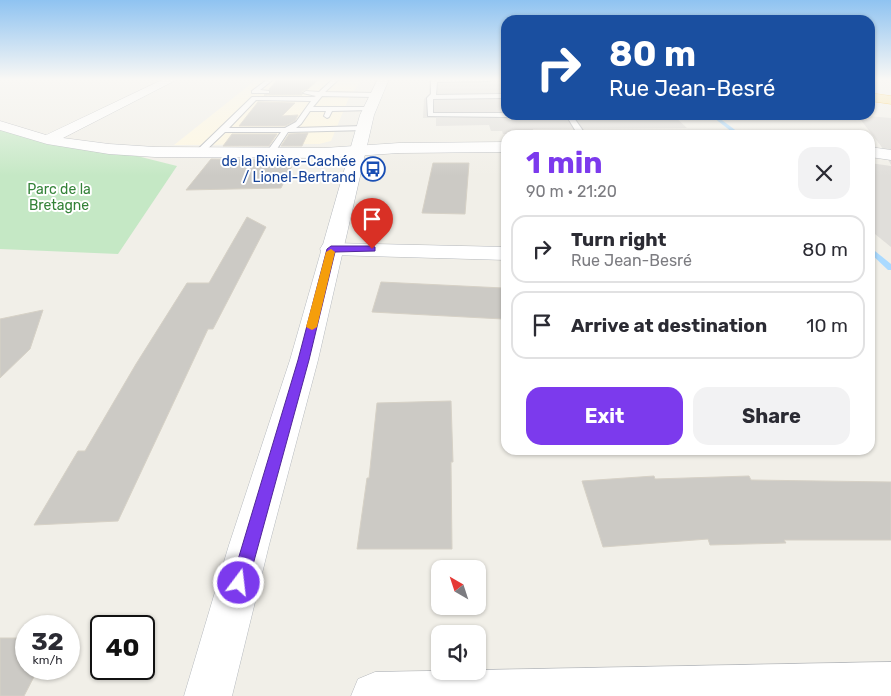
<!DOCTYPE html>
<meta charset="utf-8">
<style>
:root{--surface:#fff;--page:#f2f2f3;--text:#2b2b33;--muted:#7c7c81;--line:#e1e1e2;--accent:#7c3aed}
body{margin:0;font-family:Rubik,sans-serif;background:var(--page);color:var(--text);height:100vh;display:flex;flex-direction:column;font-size:19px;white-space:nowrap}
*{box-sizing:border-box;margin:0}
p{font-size:16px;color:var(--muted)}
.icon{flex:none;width:28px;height:28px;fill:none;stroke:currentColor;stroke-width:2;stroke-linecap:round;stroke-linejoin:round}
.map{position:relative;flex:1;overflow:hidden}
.drawer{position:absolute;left:501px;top:130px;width:374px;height:325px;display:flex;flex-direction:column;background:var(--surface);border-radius:15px;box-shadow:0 1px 4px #0004}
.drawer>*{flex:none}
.guide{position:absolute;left:501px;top:15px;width:374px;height:105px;border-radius:15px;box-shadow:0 1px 4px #0004;background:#1a4fa0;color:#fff;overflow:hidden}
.needle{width:32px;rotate:321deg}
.fabs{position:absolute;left:431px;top:560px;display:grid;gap:10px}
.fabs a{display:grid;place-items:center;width:55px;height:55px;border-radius:10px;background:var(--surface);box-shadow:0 1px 4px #0004;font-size:25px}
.speed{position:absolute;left:15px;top:615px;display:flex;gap:10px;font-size:25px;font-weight:700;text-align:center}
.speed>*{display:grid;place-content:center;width:65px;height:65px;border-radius:50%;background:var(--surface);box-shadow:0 1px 4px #0004;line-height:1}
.speed small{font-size:12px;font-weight:400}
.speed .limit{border:2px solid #111;border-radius:8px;background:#fff;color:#111}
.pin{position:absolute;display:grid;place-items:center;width:42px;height:42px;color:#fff;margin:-51px -21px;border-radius:50% 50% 50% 0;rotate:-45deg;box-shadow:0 0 5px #0007}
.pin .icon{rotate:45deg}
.me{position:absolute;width:55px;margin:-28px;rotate:15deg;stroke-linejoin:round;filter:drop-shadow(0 0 4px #0008)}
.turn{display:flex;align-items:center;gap:18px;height:105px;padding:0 25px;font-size:22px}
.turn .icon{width:65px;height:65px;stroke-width:2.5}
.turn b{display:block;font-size:35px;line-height:42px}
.round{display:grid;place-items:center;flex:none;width:52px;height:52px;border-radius:15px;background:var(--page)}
.head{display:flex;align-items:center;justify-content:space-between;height:85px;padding:0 25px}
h1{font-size:30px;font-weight:700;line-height:38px;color:var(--accent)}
.action{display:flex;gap:10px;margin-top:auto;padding:10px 25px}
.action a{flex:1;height:58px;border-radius:15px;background:var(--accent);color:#fff;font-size:20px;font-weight:700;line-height:58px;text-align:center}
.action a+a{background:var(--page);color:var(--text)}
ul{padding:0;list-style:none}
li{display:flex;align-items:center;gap:15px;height:68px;margin:0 10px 8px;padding:0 15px;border:2px solid var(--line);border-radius:15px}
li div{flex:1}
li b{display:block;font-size:19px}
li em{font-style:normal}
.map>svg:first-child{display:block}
</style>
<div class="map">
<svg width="891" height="696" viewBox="0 0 891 696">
<rect width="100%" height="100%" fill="#f1efe8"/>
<path fill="#fef7e0" d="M257 79H362L348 100 331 141 319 144 174 145Z"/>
<g fill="#e0deda">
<path d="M429 79H506V115H673L687 128 533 129V131H522V134H503L502 131H491L489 125 436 126V118H423L424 99 429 94Z"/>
<path d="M857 115 891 118V165L881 146Z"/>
<path d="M870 163 891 166V247L870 230Z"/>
</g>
<path fill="#c5e8c5" d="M0 125 47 140 109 149 177 166 118 254 0 249Z"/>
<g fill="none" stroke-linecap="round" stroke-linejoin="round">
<g fill="#aadaff" fill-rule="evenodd">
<path d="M710 115H715L742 135H736Z"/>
<path d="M870 247 891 264V270H888L870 253Z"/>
</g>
</g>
<g fill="#cccac5" stroke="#d6d1c6">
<path d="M278 79H319L308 89 302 91V95H264L270 94 269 89Z"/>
<path d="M258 102 295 103 282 116 298 115 295 121 285 126H239Z"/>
<path d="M308 133 302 146H281L289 134Z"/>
<path d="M232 134H277L269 146H223Z"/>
<path d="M211 159 295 160 281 188 186 190Z"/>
<path d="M433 163H469L465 214 422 213Z"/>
<path d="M247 217 266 227 213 329H208L118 521 34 525 78 451H85L136 364 187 283H209Z"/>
<path d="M381 282 503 288V319L372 312Z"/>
<path d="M43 310 30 349 0 378V319Z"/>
<path d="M451 401 453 462H451L452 549H357L367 478H369L377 403Z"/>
<path d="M654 476 655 479 749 476 751 480 891 482V540H784L786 543 710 545 708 539 603 547 582 481Z"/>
<path d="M0 638H26V669H38L24 696H0Z"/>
</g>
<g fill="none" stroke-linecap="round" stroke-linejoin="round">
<g stroke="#b5b8bc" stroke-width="2">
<g id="lane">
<path d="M268 79H274L260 90 269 91V93H252V91Z"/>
<path d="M333 79H339L325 92 374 93 377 95 374 97 322 96 313 107H369L371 108V110L332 111 329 117 327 118 324 116 326 111H310L301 124 296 128 363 126H366V130L288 132 273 155H270L266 153 281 132H225L201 155 194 153 252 97H314L316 96 303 93 306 91 319 92ZM256 100 311 101 296 122 285 128H229Z"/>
<path d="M431 79H492L489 81 437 82 436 95 501 94 504 96 501 98 433 99V113H506V115H509L506 117 428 116 427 98 431 94Z"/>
<path d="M566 115H572L586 135H578Z"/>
</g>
</g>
<g stroke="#b5b8bc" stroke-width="1">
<g id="street">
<path d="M164 79H178L63 138 109 144 155 147 324 148 399 143 506 142V152L399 153 324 158 155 157 109 154 47 144 0 130V121L46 135Z"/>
<path d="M870 147 891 150V160L870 157Z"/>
<path d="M331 243 506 247V260L331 255 323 254 320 249 323 244Z"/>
<path d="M891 662V696H351L358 679 375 672Z"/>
</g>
</g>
<g stroke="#b6babf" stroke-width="1">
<path id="secondary" d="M378 79H389L374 115 318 360 269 545 232 696H184L229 545 290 360 360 115Z"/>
</g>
<g stroke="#f9ab00" stroke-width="1">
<path id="highway" d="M870 93 891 96V104L870 101Z"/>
</g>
<use href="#lane" fill="#fff" fill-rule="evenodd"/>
<use href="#street" fill="#fff" fill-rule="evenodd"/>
<use href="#secondary" fill="#fff" fill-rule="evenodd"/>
<use href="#highway" fill="#fde293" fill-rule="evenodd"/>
</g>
<linearGradient id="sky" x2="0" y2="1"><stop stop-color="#8fc3f1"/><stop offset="0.45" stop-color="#f9f8f5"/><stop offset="1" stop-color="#f9f8f5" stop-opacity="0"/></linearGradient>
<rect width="891" height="176" fill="url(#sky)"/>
<path fill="#7c3aed" stroke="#51269a" d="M372 246 375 247V251L335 252 309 360 248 583 245 589 239 592 233 589 231 583 298 360 327 249 331 246Z"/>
<path fill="#f59e0b" d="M331 249 335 252 317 327 312 330 306 327 326 252Z"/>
<defs>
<g id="bus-ring" transform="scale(1.25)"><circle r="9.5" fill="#fff" stroke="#1a4fb4" stroke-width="1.5"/><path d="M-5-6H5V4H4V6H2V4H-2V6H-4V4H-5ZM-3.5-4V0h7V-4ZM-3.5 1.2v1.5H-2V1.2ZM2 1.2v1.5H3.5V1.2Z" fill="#1a4fb4"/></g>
</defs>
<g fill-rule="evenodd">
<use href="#bus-ring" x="373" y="169"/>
</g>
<g text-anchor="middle" stroke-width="4" stroke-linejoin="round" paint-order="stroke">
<g font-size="14" fill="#164399" stroke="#fff" text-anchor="end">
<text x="356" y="166">de la Rivière-Cachée<tspan x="356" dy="16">/ Lionel-Bertrand</tspan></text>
</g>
<g font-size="14" fill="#348238" stroke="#fff">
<text x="59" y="194">Parc de la<tspan x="59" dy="16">Bretagne</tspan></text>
</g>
</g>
</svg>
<div class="fabs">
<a><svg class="needle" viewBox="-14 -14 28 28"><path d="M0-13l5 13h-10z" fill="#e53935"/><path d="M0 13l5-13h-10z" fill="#7c7c81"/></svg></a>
<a><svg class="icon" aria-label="sound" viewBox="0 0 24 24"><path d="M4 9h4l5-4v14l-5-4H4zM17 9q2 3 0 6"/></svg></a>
</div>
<div class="speed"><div>32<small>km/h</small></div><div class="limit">40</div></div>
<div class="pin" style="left:372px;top:249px;background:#d93025"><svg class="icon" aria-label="arrive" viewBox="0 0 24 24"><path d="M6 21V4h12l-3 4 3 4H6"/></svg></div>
<svg class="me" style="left:239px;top:583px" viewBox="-20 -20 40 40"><circle r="17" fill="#7c3aed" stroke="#fff" stroke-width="3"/><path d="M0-11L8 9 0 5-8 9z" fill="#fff"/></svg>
<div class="guide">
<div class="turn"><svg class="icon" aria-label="right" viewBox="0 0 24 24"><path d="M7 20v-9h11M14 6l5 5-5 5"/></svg><div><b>80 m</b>Rue Jean-Besré</div></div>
</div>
<section class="drawer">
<div class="head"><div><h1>1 min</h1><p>90 m · 21:20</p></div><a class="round"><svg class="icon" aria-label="close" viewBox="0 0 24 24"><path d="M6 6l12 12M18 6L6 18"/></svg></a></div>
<ul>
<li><svg class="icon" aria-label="right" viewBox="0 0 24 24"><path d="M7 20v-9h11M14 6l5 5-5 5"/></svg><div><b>Turn right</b><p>Rue Jean-Besré</p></div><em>80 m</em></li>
<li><svg class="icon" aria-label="arrive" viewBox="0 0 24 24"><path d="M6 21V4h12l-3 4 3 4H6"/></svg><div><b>Arrive at destination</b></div><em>10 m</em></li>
</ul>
<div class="action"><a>Exit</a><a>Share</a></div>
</section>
</div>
